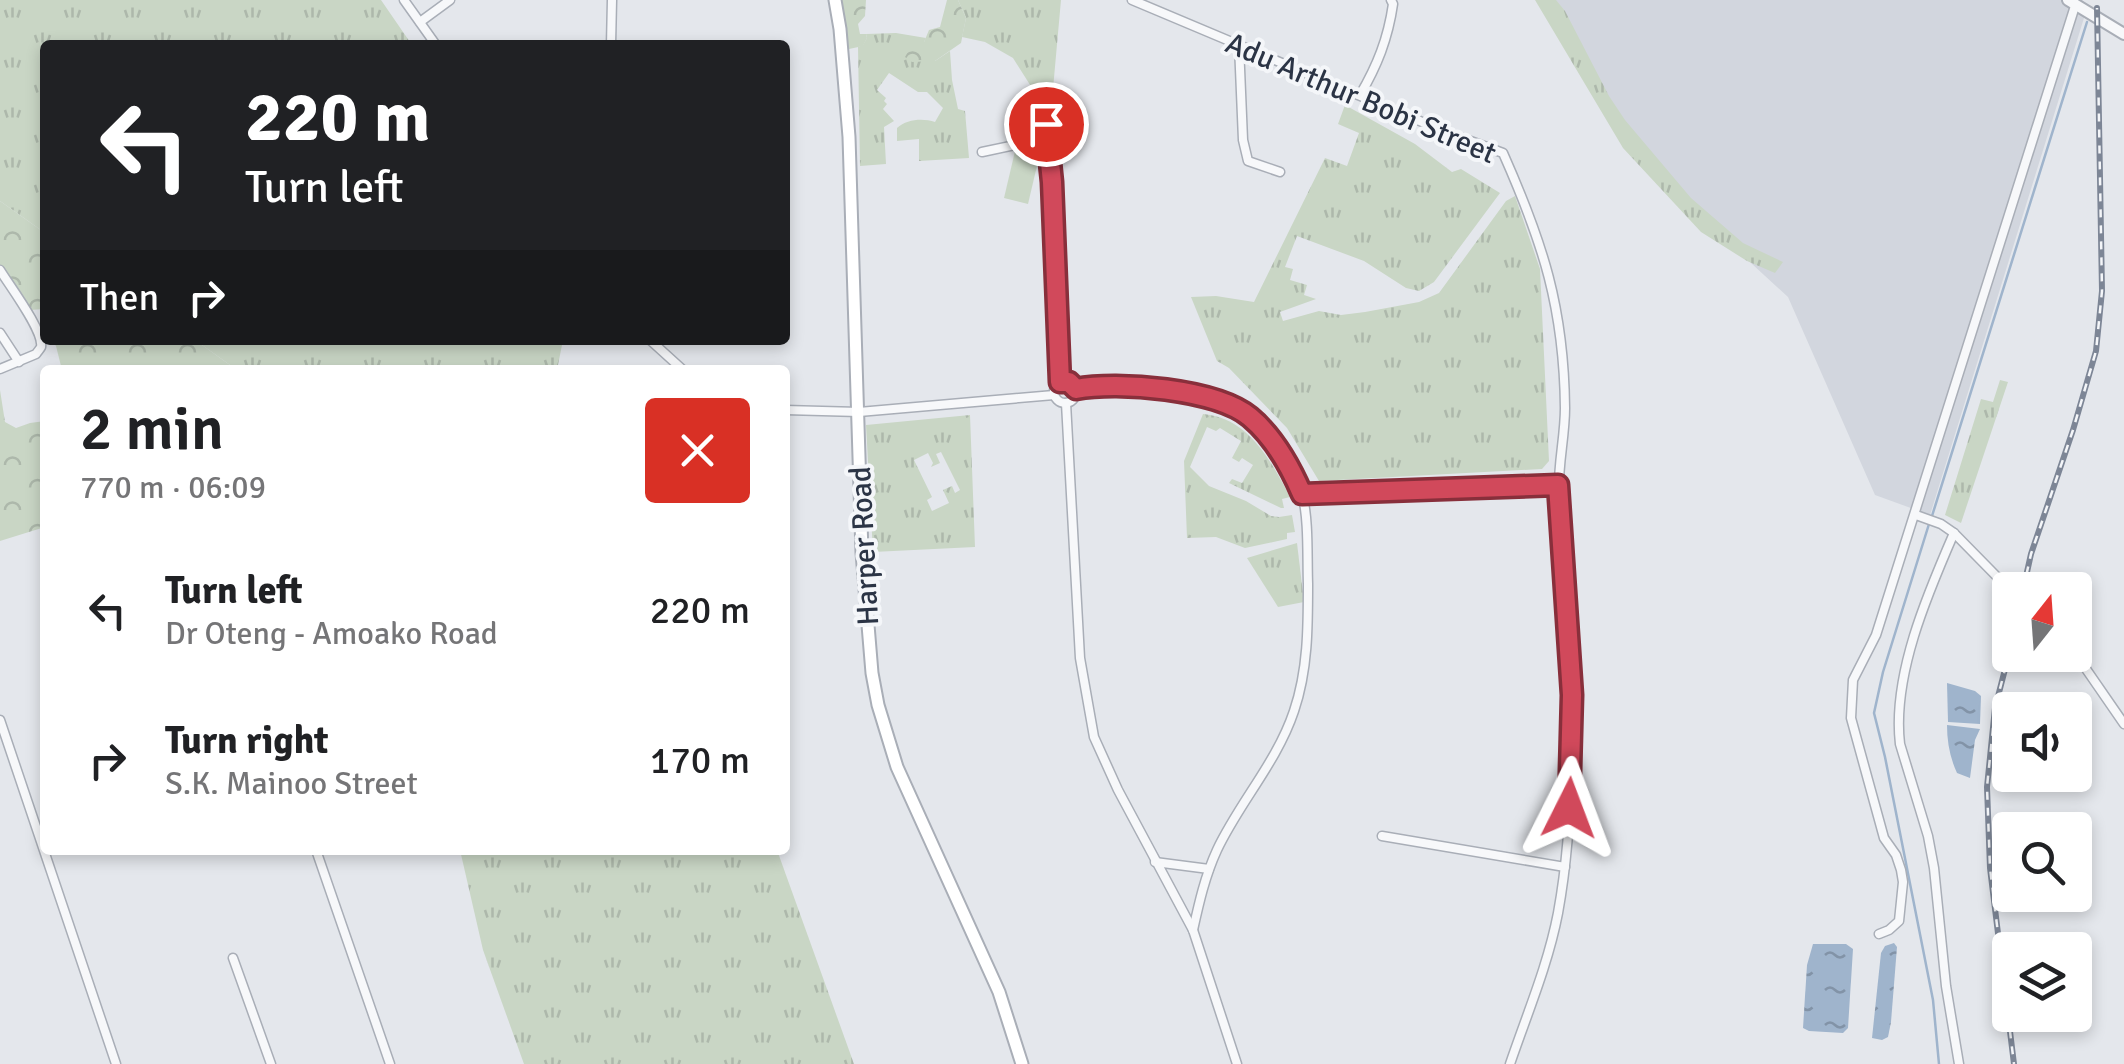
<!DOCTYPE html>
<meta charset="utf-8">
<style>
:root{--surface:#fff;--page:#f2f2f2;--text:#202124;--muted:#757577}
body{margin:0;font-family:Signika,sans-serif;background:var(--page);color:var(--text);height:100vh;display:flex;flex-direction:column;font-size:38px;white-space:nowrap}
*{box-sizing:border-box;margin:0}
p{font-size:32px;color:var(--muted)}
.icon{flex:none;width:55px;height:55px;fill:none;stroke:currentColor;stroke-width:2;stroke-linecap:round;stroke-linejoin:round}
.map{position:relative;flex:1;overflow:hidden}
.details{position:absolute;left:40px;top:365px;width:750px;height:490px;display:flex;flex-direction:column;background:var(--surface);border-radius:10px;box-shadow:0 5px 15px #0003}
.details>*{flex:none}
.guide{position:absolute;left:40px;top:40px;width:750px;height:305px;border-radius:10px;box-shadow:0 5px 15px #0003;background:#202124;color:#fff;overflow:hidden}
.needle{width:65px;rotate:17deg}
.controls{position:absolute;left:1992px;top:572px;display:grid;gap:20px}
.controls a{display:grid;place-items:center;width:100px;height:100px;border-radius:10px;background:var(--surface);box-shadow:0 5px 15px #0003;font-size:50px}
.pin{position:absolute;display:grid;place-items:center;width:85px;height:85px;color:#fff;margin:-42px;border:5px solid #fff;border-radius:50%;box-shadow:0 2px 10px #0007}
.me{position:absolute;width:110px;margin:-55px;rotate:3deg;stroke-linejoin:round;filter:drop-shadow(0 0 8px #0008)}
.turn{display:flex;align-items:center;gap:35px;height:210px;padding:0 40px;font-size:45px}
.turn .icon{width:130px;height:130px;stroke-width:2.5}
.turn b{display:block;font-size:70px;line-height:85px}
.then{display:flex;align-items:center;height:95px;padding:0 40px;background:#0003;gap:20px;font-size:38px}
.round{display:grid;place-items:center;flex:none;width:105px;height:105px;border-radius:10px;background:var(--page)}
.head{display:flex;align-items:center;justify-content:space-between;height:170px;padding:0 40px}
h1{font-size:60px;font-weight:600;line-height:75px}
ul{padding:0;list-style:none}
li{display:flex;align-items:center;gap:30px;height:150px;padding:0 40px}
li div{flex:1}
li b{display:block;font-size:38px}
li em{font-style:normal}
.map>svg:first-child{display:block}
</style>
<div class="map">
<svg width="2124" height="1064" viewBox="0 0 2124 1064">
<defs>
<pattern id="grass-tufts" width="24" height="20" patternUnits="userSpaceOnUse" patternTransform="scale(2.5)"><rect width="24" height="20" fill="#c9d6c5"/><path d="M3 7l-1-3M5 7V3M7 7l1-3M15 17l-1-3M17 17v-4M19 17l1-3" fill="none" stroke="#adb8ab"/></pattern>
<pattern id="forest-crowns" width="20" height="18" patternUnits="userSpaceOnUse" patternTransform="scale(2.5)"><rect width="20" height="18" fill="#c9d6c5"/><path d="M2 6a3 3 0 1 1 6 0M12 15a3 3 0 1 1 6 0" fill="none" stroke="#adb8ab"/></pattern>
<pattern id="water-ripples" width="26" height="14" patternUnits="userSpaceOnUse" patternTransform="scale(2.5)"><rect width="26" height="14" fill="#9fb4cc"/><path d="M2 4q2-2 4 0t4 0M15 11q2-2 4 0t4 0" fill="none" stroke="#8293a7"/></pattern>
</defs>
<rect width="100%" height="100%" fill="#e4e7ec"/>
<path fill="#d2d6de" d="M1541 0H2082L2088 5 1930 515 1875 495 1788 297 1653 173Z"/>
<g fill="url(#grass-tufts)" fill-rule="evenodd">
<path d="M0 0H381L412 45H45V233L0 201Z"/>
<path d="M958 0H1061L1052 100 1032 88 1013 58 985 42 962 37 966 18Z"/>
<path d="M1535 0H1556L1565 11 1609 96 1625 120 1691 198 1743 243 1783 262 1775 273 1747 261 1701 232 1623 148Z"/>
<path d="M896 33 926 38 924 42 935 61 950 51 952 80 958 109 965 111 969 158 919 161V139L897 141V128C907 119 923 118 935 122L943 108 927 92H918L889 73 877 90 886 98 884 101 887 104 883 109 894 121 884 127 886 164 860 166 858 47 863 45 867 38 866 34Z"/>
<path d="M1345 105 1415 144 1452 172 1461 169 1500 193 1434 282 1419 291 1406 288 1364 261 1297 236 1285 267 1293 269 1290 280 1307 285 1304 295 1316 299 1280 312 1283 321 1319 311 1341 315 1365 312 1419 302 1439 293 1506 201 1515 196 1540 269 1549 461 1542 469 1319 481 1287 428 1229 368 1217 361 1191 297 1216 296 1254 302 1325 158 1347 166 1359 133 1338 124Z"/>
<path d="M195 340H563L557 370H237Z"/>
<path d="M2000 380 2008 382 1961 523 1945 515 1981 399 1993 402Z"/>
<path d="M1203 414C1249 418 1271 461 1290 497L1282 499 1284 508H1281L1229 483 1232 479 1242 483 1253 465 1242 458 1239 462 1232 458 1241 441 1220 428 1216 431 1207 427 1190 467 1209 486 1246 501 1271 516 1279 517 1292 515 1295 532 1287 533V539L1245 548 1216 537 1187 538 1184 461Z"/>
<path d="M970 415 975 547 873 552 866 425ZM941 452 960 490 955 493 952 486 943 490 949 503 932 511 927 500 932 497 914 460 928 453 933 463 931 467 940 463 936 454Z"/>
<path d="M1297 543 1304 602 1278 607 1247 558Z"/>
<path d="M460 850H777L854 1064H524L483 950Z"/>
</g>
<g fill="url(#forest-crowns)">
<path d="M840 0H866L865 16 858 24 860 34H866L867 38 863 46 849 49Z"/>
<path d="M947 0H958L966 18 961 43 935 61 912 62 905 57 912 45 924 42 929 30 940 27Z"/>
<path d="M0 201 45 233V317L44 309 30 310 0 265Z"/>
<path d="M51 340H195L237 370H62L56 346Z"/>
<path d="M0 390 5 422 16 428 30 423 45 421V527L0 541Z"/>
</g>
<path fill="#c9d6c5" d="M1016 147 1040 153 1028 204 1004 198Z"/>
<g fill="url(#water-ripples)">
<path d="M1947 683 1975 691 1981 696 1980 724 1948 722Z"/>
<path d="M1947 725 1980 729 1975 740 1970 778 1957 773C1950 758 1947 742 1947 725Z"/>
<path d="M1894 943 1897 947 1891 1022 1888 1037 1882 1040 1872 1038 1881 953 1885 946Z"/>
<path d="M1813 944H1846L1853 949 1848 1028 1843 1033 1809 1031 1803 1028 1807 965Z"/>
</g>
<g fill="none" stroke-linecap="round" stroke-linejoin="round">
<g stroke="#9fb4cc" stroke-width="2.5">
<path d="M1932 516 2087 22"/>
<path d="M1929 524 1883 672 1874 713 1885 757 1933 1000 1939 1064"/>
</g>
<g stroke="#a9aeb7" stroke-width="11">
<g id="minor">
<path d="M404 0 436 45"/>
<path d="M1132 0 1446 132 1503 153C1543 243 1564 308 1565 408 1565 438 1557 468 1559 498 1566 636 1583 776 1558 913 1548 965 1527 1014 1510 1064"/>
<path d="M420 22 450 0"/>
<path d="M611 45 612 0"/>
<path d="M1239 45 1243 140 1248 161 1280 172"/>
<path d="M1360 95C1377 66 1388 39 1393 4L1391 0"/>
<path d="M1041 98 1051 166 1061 381"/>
<path d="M982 152 1048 138"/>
<path d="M0 270C9 285 44 331 41 347 40 349 38 351 36 354L0 369"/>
<path d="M0 333 19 362"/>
<path d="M650 340 683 370"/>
<circle cx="1065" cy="392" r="11"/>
<path d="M1076 389C1119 381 1208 389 1246 414 1267 428 1295 468 1302 493 1309 520 1307 556 1308 584 1308 627 1308 670 1294 711 1277 762 1239 803 1217 850 1205 876 1199 903 1193 930"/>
<path d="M1066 403 1080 658 1094 737 1118 790 1193 930 1237 1064"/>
<path d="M785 410 859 412 1054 395"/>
<path d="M1302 494 1558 485"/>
<path d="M1916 515 1941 524 1954 533 2010 590"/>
<path d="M1954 533C1927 595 1892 676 1900 744L1928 836 1934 868 1946 986 1959 1064"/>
<path d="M2075 653 2124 724"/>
<path d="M0 720 116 1064"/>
<path d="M1382 836 1565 867"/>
<path d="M316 850 390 1064"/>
<path d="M1155 862 1209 869"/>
<path d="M1879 934 1889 930 1899 921 1903 882 1901 870 1896 855 1884 838 1851 718 1853 680 1876 635 2075 6"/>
<path d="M233 958 271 1064"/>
</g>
</g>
<g stroke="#a9aeb7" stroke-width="14">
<path id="tertiary" d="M2068 0 2124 34"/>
</g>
<g stroke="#a9aeb7" stroke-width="15">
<path id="secondary" d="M835 0 840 29 849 137 862 553 872 673 878 705 897 767 999 992 1022 1064"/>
</g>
<use href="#minor" stroke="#f7f8fa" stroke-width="8"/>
<use href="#tertiary" stroke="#f7f8fa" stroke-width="10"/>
<use href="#secondary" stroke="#fff" stroke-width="11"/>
<g stroke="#7d8696" stroke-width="6">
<g id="rail">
<path d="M2023 590 2031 554 2073 430 2096 351 2102 291 2097 8"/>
<path d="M2010 650 1995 708 1987 787 1990 868 2014 1064"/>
</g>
</g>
<use href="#rail" stroke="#f4f6f9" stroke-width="2.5" stroke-dasharray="8" stroke-linecap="butt"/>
</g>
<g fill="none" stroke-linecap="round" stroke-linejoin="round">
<g stroke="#882f3b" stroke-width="25">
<path id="route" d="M1046 124 1052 182 1060 382H1069L1076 389C1118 381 1216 389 1250 417 1274 437 1290 466 1302 494L1558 485 1572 695 1569 808"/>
</g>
<use href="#route" stroke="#d1495b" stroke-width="18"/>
</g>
<g text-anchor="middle" stroke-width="8" stroke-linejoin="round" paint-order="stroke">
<g font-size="30" fill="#2b3445" stroke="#f4f6f9">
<text transform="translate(1361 98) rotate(23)" y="10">Adu Arthur Bobi Street</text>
<text transform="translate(864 546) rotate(-93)" y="10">Harper Road</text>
</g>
</g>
</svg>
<div class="controls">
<a><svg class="needle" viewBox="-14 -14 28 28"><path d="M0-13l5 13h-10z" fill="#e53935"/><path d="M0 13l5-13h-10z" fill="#757577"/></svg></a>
<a><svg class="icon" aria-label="sound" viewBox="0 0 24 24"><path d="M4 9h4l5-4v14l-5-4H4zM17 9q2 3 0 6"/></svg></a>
<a><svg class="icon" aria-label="search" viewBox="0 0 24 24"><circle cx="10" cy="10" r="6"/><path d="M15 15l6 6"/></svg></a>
<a><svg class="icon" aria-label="layers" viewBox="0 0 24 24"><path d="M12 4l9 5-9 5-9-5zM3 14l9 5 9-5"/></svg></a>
</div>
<div class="pin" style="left:1046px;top:124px;background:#d93025"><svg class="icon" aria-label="arrive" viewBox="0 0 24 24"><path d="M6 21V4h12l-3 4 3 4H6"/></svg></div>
<svg class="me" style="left:1569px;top:808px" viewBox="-20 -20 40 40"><path d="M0-17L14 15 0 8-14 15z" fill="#d1495b" stroke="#fff" stroke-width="4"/></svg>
<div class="guide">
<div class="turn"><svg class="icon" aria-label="left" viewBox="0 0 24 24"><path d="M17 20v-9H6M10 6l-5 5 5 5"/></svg><div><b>220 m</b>Turn left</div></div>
<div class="then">Then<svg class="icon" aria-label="right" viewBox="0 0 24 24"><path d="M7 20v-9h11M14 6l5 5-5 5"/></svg></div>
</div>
<section class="details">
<div class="head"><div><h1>2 min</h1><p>770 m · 06:09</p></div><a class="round" style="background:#d93025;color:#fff"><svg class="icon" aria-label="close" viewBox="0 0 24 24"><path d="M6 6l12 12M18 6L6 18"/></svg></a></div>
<ul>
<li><svg class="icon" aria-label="left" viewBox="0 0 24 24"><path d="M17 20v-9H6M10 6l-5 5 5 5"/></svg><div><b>Turn left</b><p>Dr Oteng - Amoako Road</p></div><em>220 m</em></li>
<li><svg class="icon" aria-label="right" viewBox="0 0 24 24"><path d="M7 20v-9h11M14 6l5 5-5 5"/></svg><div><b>Turn right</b><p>S.K. Mainoo Street</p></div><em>170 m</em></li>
</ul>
</section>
</div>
